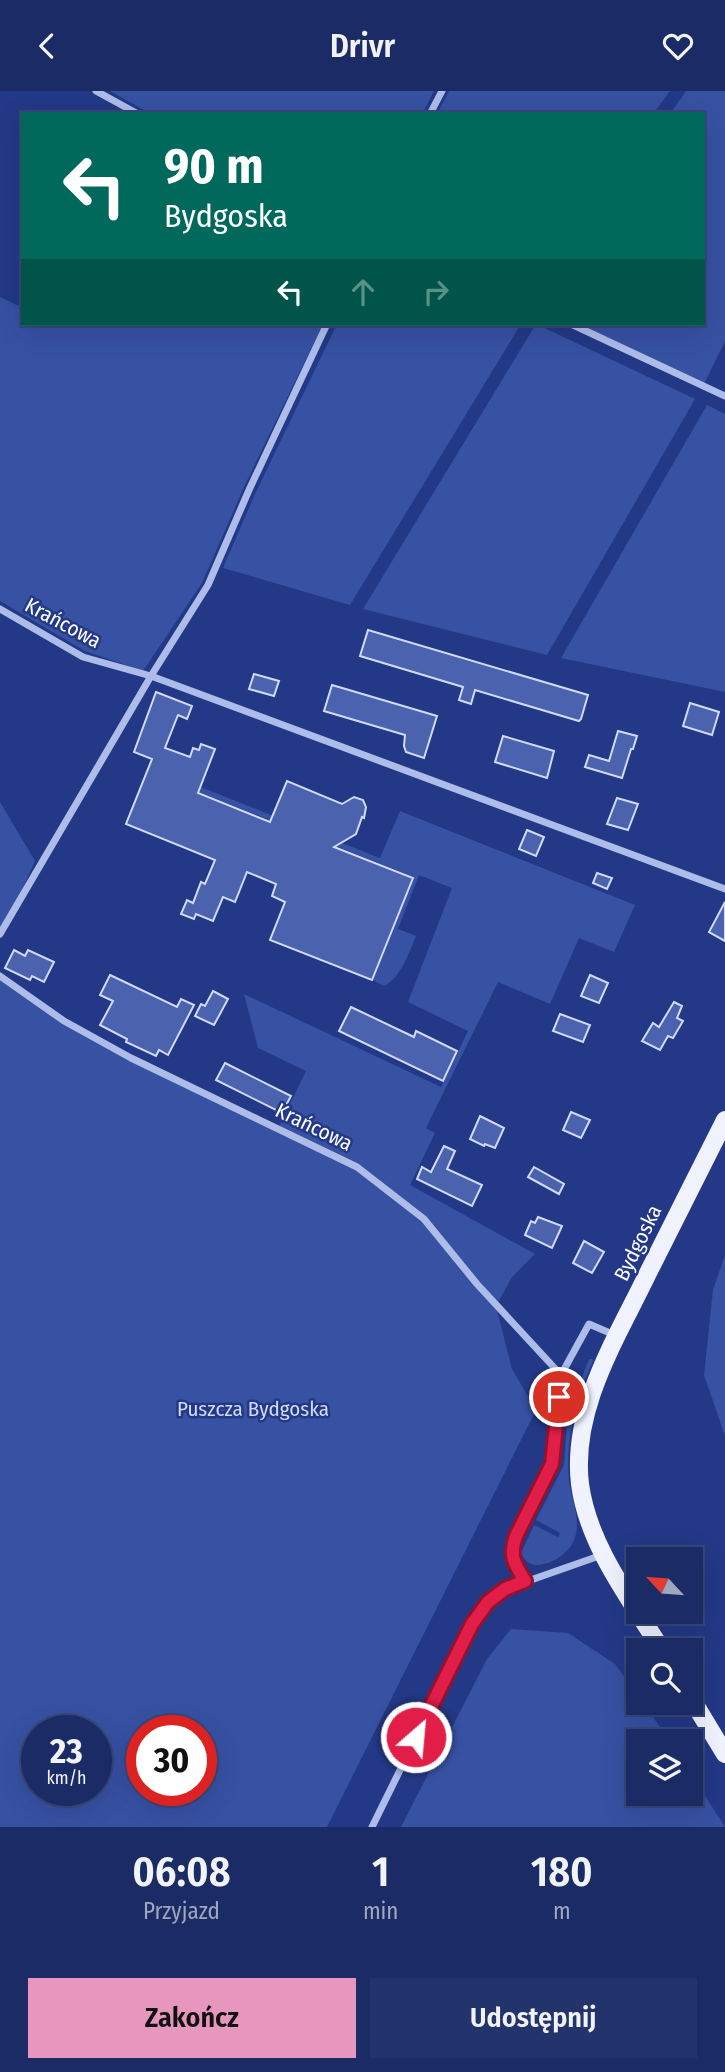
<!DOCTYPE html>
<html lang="pl">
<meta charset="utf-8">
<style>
:root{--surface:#1a2b65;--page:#23336b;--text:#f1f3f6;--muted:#9fa7bf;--line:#384779;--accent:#e797bd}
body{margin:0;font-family:"Fira Sans Condensed",sans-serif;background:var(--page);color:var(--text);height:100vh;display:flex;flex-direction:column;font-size:26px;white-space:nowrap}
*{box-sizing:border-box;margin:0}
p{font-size:23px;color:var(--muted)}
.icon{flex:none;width:38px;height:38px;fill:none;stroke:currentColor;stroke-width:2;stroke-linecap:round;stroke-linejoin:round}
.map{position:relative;height:1736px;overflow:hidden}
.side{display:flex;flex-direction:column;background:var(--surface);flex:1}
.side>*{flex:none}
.hud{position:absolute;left:21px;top:21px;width:684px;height:214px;border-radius:0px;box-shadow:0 7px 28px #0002,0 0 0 2px var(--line);background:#00695c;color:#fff;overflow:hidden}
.needle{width:46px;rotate:296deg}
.tools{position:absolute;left:626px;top:1456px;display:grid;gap:14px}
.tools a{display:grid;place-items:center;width:77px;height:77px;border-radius:0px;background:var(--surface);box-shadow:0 7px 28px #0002,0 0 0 2px var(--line);font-size:35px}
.speed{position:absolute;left:21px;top:1624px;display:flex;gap:14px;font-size:35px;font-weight:700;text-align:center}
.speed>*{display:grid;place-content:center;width:91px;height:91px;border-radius:50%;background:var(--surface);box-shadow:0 7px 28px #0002,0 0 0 2px var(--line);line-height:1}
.speed small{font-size:18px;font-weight:400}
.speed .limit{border:10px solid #d22;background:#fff;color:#111}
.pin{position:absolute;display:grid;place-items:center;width:60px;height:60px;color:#fff;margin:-30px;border:4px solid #fff;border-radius:50%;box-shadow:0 2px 7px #0007}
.me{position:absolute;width:77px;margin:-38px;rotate:27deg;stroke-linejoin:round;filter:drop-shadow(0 0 5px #0008)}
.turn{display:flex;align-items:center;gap:24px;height:147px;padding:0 28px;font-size:32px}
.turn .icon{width:91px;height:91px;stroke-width:2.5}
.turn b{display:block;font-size:49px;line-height:60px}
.lanes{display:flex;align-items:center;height:66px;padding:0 28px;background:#0003;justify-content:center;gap:35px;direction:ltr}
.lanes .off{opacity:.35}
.eta{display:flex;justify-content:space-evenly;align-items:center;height:119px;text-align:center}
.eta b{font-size:42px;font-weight:600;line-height:49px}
.button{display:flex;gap:14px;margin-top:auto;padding:14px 28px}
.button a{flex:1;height:80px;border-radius:0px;background:var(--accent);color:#111;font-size:28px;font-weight:600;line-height:80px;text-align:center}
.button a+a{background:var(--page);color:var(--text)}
header{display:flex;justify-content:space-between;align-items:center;height:91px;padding:0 28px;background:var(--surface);font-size:32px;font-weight:600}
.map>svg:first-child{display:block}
</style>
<header><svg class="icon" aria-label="back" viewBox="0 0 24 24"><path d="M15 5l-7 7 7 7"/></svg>Drivr<svg class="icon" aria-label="heart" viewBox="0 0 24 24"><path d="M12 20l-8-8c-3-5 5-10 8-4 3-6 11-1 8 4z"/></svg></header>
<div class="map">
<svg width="725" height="1736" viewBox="0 0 725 1736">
<rect width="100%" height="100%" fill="#233987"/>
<g fill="#3751a3" fill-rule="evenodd">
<path d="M110 0H434L422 23H151Z"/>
<path d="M449 0H670L653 23H437Z"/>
<path d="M686 0H725V250L702 297 570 233H704V23H670Z"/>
<path d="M0 206 23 217V233H57L66 237 68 233H323L244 396 202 492 143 580 85 560 0 510Z"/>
<path d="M337 233H521L350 514 223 477 255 403Z"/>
<path d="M536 233 695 308 547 564 363 518Z"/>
<path d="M707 314 725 323V601L561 567Z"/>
<path d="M150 676 380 767 400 720 635 814 614 861 579 847 550 913 498 891 426 1037 435 1042 410 1094 535 1163 512 1186 496 1215 512 1278 536 1319 327 1736H0V885L64 930 278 1038 306 980 258 957 244 903 441 996 468 940 408 911 452 797 419 784 398 838 416 845C409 862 400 888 384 895L373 889 414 786 148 681ZM37 1640H96V1699H37ZM142 1640H201V1699H142Z"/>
<path d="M0 711 35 770 0 848Z"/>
<path d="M725 1164V1345L704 1284 713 1199Z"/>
<path d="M589 1268H593V1270C576 1307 565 1348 569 1390 571 1406 580 1426 576 1443 572 1460 555 1473 537 1474 529 1474 524 1469 521 1462L534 1434 558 1446 560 1442 536 1429 564 1374 567 1333 573 1310Z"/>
<path d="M511 1538 568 1542 615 1573 639 1606V1612H643L670 1650H639V1703H691V1683L725 1736H401L487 1568Z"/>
</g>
<g fill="#4b62af" stroke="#d1daf7" stroke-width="2">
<path d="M368 539 588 604 581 628 579 630 475 599 471 613 459 609 463 596 360 565Z"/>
<path d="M254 583 279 590 274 605 249 598Z"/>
<path d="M332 594 437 625 424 667 406 661 404 655 405 644 324 620Z"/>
<path d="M156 601 192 615 187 628 178 624 165 657 190 666 193 657 199 659 201 653 215 658 198 702 270 731 287 690 342 713 354 706 363 709 366 716 364 727 362 726 356 743 334 756 413 787 372 889 270 849 285 811 272 805 276 793 247 781 235 811 223 806 213 830 196 823 194 828 181 823 187 809 193 812 201 791 205 793 215 769 126 733 152 668 134 661Z"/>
<path d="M690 612 719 621 712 644 683 635Z"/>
<path d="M618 640 637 645 633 658H631L622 687 585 676 589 664 609 670Z"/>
<path d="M503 645 554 660 547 687 495 671Z"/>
<path d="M617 707 638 713 628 739 607 733Z"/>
<path d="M527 739 544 746 536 765 519 758Z"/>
<path d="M597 782 612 787 607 798 593 792Z"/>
<path d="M725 811V850L709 841Z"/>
<path d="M14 859 25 865 28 859 54 871 44 891 32 885 30 889 5 877Z"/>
<path d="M110 884 177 916 181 908 194 914 168 964 159 959 156 965 126 951 127 948 100 934 113 910 100 904Z"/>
<path d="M590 884 608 892 599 912 581 905Z"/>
<path d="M213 900 228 908 214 934 195 925 201 913 205 915Z"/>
<path d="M674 911 682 915 677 927 683 930 673 947 668 945 660 959 642 950 653 932 659 936Z"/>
<path d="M351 916 414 946 416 940 457 960 443 990 339 940Z"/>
<path d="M560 923 590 934 583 951 553 940Z"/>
<path d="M225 972 291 1005 282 1022 216 989Z"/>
<path d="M571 1021 590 1029 581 1047 563 1039Z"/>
<path d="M480 1025 504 1037 495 1057 485 1053 484 1055 470 1048Z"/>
<path d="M444 1055 455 1060 447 1078 482 1094 472 1115 417 1088 422 1076 431 1081Z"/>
<path d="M534 1076 564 1093 559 1103 528 1086Z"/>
<path d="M538 1126 562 1135 552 1157 525 1144 531 1130 535 1132Z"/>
<path d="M584 1150 604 1161 592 1182 573 1172Z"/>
</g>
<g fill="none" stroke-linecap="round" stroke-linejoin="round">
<g stroke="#adbce9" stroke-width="7">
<path d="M96 0 138 23"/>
<path d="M430 23 442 0"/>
<path d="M571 233 725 305"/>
<path d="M0 518 83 566 151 585 725 798"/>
<path d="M0 843 151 585 208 494 249 399 327 233"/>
<path d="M0 885 64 930 131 967 357 1076 424 1128 477 1193 561 1284"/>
<path d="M525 1490C514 1472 509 1466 515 1445L552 1373 561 1284 589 1233 617 1245"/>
<path d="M372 1736 472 1533 489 1511 505 1498 602 1464"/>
</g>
<g stroke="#f0f3fe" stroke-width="18">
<path d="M662 1559C630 1508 588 1454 580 1393 571 1317 617 1247 648 1182 674 1131 699 1080 725 1029"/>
<path d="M691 1607 725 1663"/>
</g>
</g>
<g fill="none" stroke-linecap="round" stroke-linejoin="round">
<g stroke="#92132f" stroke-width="18">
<path id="route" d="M416 1646 472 1533 488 1511 505 1498 525 1490C514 1472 509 1465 516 1445L552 1373 559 1306"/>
</g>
<use href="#route" stroke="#e11d48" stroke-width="12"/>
</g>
<g text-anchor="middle" stroke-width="5" stroke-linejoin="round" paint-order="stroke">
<g font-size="21" fill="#fff" stroke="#233987">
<text transform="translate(63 532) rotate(28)" y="7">Krańcowa</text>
<text transform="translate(314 1036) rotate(26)" y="7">Krańcowa</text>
<text transform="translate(638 1152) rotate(-64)" y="7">Bydgoska</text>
</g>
<g font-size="21" fill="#d1daf7" stroke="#233987">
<text x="253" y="1325">Puszcza Bydgoska</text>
</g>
</g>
</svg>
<div class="tools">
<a><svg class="needle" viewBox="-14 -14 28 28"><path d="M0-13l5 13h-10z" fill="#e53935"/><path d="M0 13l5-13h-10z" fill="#9fa7bf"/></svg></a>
<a><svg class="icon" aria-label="search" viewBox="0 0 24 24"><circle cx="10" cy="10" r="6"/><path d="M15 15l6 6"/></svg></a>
<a><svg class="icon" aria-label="layers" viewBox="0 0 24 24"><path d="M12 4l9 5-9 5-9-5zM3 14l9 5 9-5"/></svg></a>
</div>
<div class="speed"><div>23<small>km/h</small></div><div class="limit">30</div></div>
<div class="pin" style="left:559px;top:1306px;background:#d93025"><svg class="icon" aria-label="arrive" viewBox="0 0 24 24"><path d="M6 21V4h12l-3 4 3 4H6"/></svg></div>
<svg class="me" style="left:416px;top:1646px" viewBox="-20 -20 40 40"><circle r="17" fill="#e11d48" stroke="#fff" stroke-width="3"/><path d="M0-11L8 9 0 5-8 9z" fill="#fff"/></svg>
<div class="hud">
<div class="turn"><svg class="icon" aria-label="left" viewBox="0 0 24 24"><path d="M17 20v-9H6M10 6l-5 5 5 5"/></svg><div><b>90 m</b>Bydgoska</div></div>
<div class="lanes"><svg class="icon" aria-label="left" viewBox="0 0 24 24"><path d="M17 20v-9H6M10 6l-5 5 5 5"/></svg><svg class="icon off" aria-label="ahead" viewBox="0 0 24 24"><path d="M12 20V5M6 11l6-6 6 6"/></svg><svg class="icon off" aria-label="right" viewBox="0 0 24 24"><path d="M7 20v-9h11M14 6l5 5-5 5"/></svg></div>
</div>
</div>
<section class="side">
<div class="eta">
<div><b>06:08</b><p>Przyjazd</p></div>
<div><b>1</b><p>min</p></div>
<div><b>180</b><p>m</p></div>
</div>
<div class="button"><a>Zakończ</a><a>Udostępnij</a></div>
</section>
